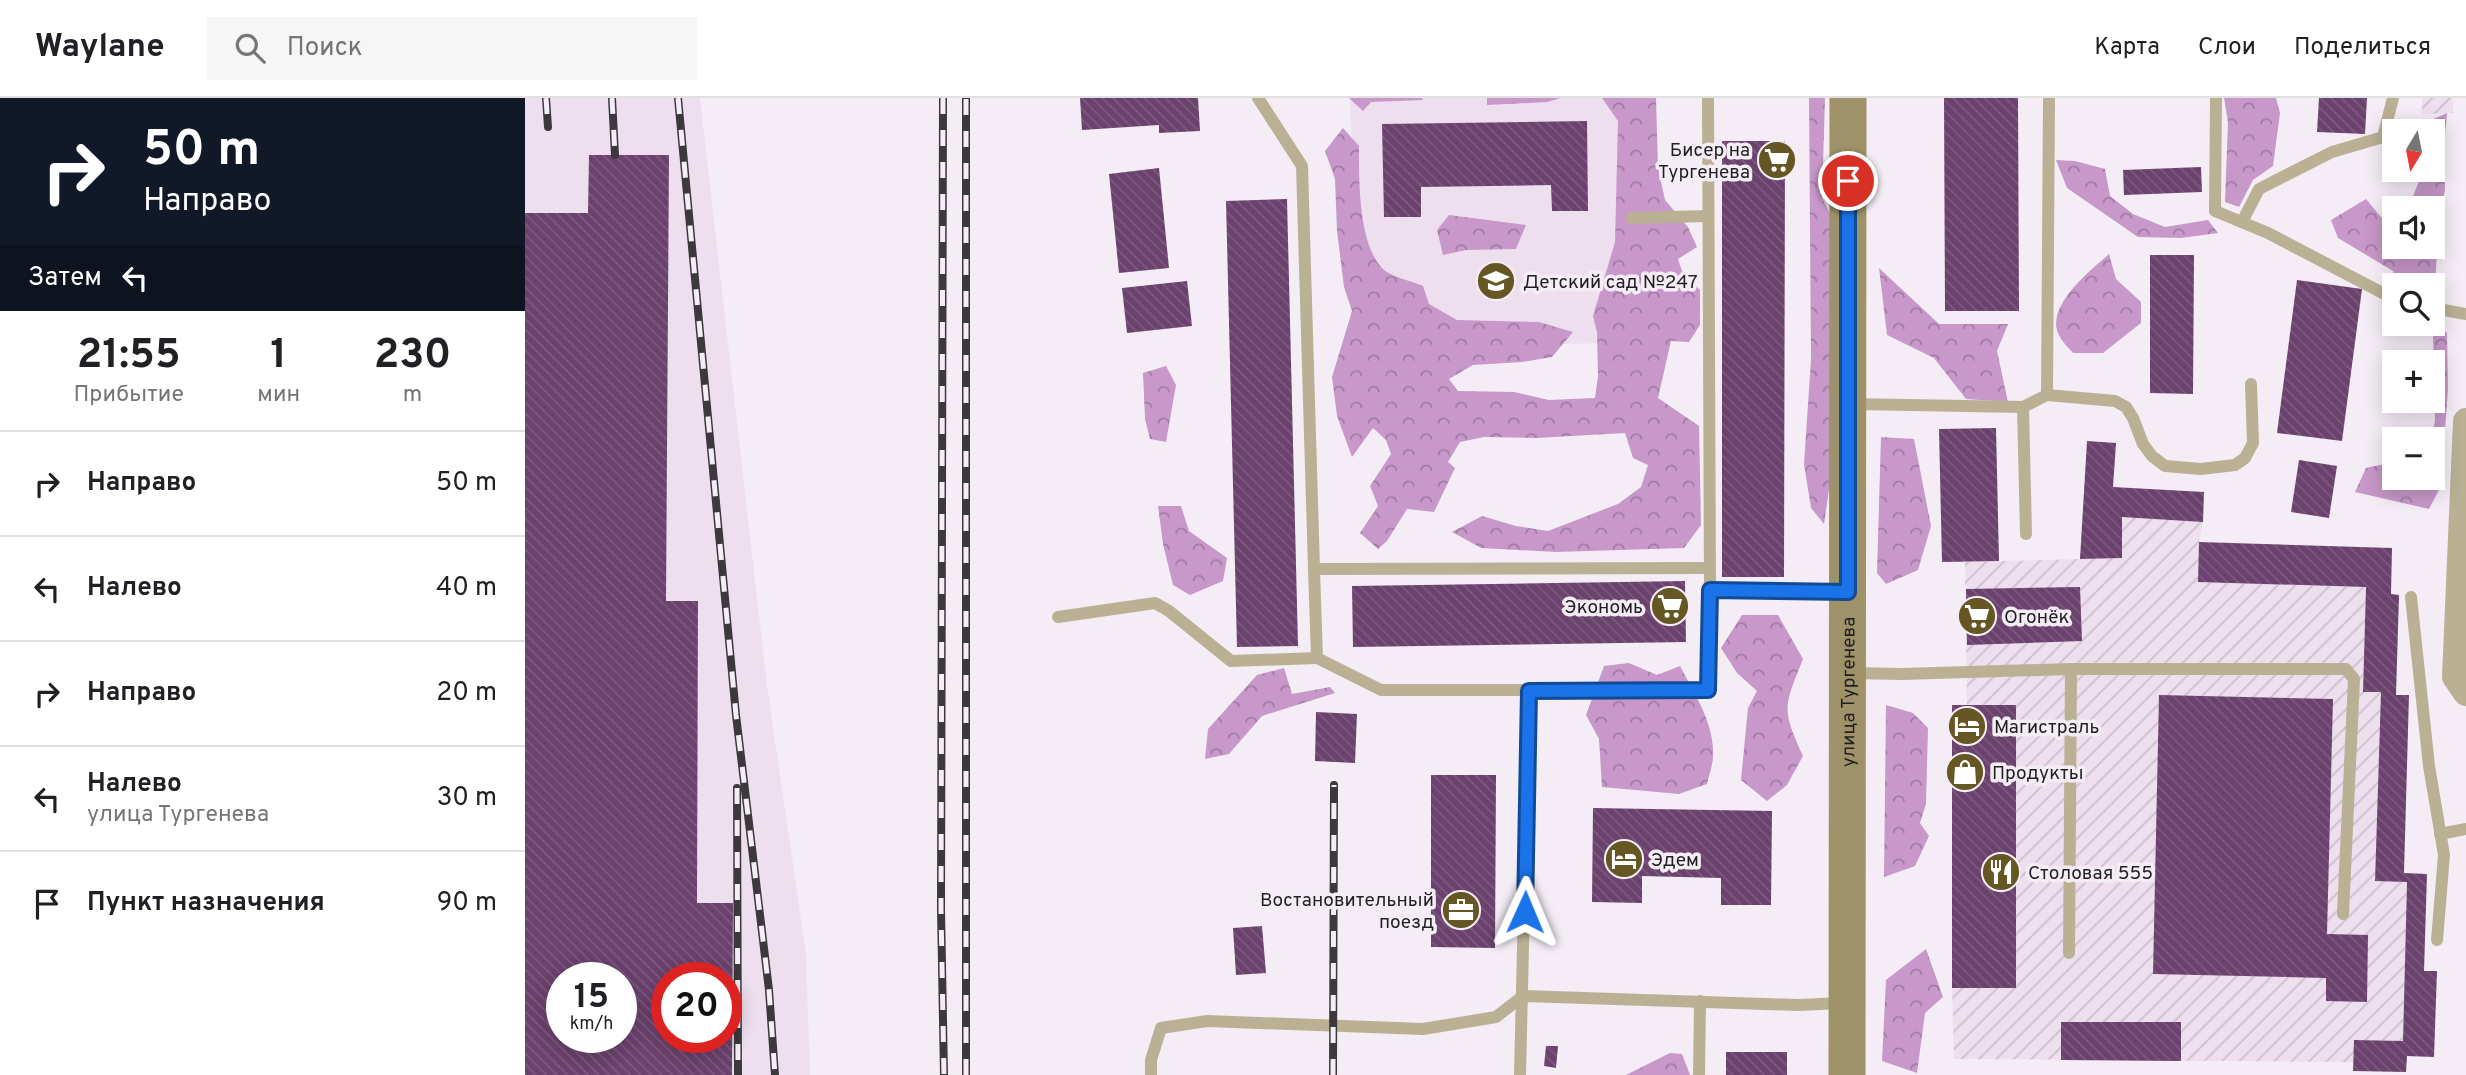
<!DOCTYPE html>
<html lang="ru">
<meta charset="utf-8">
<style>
:root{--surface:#fff;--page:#f6f6f6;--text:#202124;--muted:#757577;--line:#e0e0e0}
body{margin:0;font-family:Overpass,sans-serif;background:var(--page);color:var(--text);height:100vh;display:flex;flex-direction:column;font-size:26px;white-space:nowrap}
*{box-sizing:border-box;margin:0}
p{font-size:23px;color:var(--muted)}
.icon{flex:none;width:38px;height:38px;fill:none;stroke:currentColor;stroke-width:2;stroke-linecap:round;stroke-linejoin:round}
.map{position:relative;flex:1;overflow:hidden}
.drawer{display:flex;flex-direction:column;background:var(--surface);width:525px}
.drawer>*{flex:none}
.top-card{background:#111827;color:#fff;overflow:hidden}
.needle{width:46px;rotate:190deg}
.fabs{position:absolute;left:1857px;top:21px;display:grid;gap:14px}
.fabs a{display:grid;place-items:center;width:63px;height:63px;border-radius:0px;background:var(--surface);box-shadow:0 4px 18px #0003;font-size:35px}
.speed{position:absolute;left:21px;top:864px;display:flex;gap:14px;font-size:35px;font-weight:700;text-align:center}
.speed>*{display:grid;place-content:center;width:91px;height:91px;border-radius:50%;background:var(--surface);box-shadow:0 4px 18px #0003;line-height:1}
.speed small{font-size:18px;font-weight:400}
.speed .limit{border:10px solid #d22;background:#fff;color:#111}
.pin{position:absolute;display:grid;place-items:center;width:60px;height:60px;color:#fff;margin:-30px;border:4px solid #fff;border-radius:50%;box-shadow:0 2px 7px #0007}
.me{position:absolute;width:77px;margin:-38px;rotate:1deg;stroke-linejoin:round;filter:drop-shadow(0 0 5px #0008)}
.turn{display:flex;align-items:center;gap:24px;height:147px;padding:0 28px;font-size:32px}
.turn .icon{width:91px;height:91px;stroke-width:2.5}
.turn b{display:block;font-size:49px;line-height:60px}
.then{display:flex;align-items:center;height:66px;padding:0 28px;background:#0003;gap:14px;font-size:26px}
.eta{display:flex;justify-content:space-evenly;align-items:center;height:119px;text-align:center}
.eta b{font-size:42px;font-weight:700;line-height:49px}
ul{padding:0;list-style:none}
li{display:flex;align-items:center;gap:21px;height:105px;padding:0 28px;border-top:2px solid var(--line)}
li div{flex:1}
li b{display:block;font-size:26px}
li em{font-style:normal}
header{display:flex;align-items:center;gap:42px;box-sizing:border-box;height:98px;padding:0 35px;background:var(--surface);border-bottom:2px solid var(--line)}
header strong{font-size:33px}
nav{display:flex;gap:38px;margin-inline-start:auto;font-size:24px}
.search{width:490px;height:63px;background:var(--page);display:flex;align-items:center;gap:18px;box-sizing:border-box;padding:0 24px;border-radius:0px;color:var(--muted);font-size:26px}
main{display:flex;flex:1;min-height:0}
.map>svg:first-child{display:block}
</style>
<header>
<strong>Waylane</strong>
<div class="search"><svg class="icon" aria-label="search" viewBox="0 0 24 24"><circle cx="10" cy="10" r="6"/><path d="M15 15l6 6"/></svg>Поиск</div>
<nav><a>Карта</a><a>Слои</a><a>Поделиться</a></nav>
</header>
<main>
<section class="drawer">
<div class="top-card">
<div class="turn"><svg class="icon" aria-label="right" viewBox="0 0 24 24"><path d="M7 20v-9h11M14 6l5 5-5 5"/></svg><div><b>50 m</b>Направо</div></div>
<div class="then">Затем<svg class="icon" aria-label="left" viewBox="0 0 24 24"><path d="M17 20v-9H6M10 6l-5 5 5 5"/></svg></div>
</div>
<div class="eta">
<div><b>21:55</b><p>Прибытие</p></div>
<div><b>1</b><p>мин</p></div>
<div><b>230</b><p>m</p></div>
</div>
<ul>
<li><svg class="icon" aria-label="right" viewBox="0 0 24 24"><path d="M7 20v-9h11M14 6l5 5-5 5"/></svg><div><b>Направо</b></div><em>50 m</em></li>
<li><svg class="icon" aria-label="left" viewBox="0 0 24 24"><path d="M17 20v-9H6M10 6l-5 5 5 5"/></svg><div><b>Налево</b></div><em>40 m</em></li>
<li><svg class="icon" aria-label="right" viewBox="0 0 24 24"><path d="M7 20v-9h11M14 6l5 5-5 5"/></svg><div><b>Направо</b></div><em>20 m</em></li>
<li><svg class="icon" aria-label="left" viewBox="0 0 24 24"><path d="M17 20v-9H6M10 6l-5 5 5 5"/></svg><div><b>Налево</b><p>улица Тургенева</p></div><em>30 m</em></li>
<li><svg class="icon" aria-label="arrive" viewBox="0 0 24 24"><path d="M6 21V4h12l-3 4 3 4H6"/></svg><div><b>Пункт назначения</b></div><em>90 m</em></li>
</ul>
</section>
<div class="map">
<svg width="1941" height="977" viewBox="0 0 1941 977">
<defs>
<pattern id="industrial-furrows" width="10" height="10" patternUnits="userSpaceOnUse" patternTransform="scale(1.75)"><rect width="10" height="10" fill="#eddfee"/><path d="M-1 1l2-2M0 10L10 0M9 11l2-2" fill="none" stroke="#cbbfcc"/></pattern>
<pattern id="forest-crowns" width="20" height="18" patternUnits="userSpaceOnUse" patternTransform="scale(1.75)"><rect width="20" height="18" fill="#c798c9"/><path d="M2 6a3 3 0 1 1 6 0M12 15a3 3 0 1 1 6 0" fill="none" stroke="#a17ba3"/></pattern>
<pattern id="building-back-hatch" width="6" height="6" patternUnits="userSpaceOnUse" patternTransform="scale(1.75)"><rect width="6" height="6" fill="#6b416d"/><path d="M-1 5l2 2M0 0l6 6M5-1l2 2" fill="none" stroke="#7b5a7d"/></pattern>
</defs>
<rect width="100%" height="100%" fill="#f5edf6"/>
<g fill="#eddfee" fill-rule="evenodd">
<path d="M0 0H175L242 588 281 856 285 977H0ZM37 880H96V940H37ZM142 880H201V940H142Z"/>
<path d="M825 0H1103L1112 245 836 248Z"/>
</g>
<g fill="url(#industrial-furrows)">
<path d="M1897 0H1928V15L1897 16Z"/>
<path d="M1597 419 1678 424 1674 444 1673 484 1841 489 1838 593 1856 594 1850 783 1882 784 1878 943 1830 942 1829 964 1429 961 1427 890V607H1442L1440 464 1596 460Z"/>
</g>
<g fill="url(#forest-crowns)">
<path d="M824 0H897L898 2 846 4 838 13Z"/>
<path d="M962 0H1036L1022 4 962 7Z"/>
<path d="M1077 0H1131L1133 70 1140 102 1163 129 1172 149 1153 161 1158 176 1175 192V227L1164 244 1146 243 1133 300 1174 328 1176 427 1159 450 1031 454 956 450 927 434 957 418 991 428 1023 433 1093 406 1116 389 1123 367 1108 360 1100 335 1011 340 959 339 935 344 923 364 930 370 909 414 882 411 862 443 853 451 835 435 853 408 845 388 866 356 861 342 848 330 827 359 812 318 807 279 827 213 819 189 812 133 810 81 800 53 818 30 834 48C834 82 833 146 858 171 866 179 887 183 898 188L904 206 932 222 1014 224 1048 234 1027 259 997 264 948 267 924 281 933 293 989 294 1024 302 1070 300 1073 278 1072 234 1068 218 1090 144 1093 23Z"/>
<path d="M1284 0H1300L1297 100 1309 123 1305 385 1299 426 1286 410 1279 366 1286 262Z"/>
<path d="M1699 0H1751L1755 15 1748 68 1728 82 1714 109 1700 104 1703 24Z"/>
<path d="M1922 15 1919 47 1920 92 1914 119 1910 188 1908 191V187H1875L1868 173 1813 140 1806 122 1841 101 1865 130 1869 127V149H1908V110H1883L1895 81 1893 72H1908V33H1889L1892 28Z"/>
<path d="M1531 62 1550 63 1580 71 1585 98 1608 116 1640 129 1683 122 1693 135 1656 140 1613 139 1542 90Z"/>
<path d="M924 117 1001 127 991 151 941 152 918 157 912 132Z"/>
<path d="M1584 156 1591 181 1616 204V225L1578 255H1548C1544 250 1537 244 1534 237 1520 208 1565 173 1584 156Z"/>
<path d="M1354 170 1414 226H1483L1472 253 1483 304 1441 301 1409 260 1362 237Z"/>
<path d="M1912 231H1917L1922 235 1923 291 1916 388 1904 411 1830 394 1841 370 1869 364V380H1908V341H1906L1910 323 1908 236Z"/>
<path d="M641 268 651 287 641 344 625 341 620 321 618 275Z"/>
<path d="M1356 339 1389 341 1406 428 1393 472 1361 486 1352 475Z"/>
<path d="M633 408H656L664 433 702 460 698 483 665 497 648 487 638 446Z"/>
<path d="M1217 517H1253L1278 561C1259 609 1256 610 1278 658L1262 687 1242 703 1216 682 1223 610 1232 593 1212 575 1196 550Z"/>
<path d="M1104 565 1132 577 1155 568C1169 595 1190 626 1188 658 1188 667 1184 677 1182 686L1154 696 1077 689 1074 641 1061 617 1079 568Z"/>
<path d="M759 570 767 596 805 589 810 595 737 618 704 656 680 661 683 631 732 577Z"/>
<path d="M1361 607 1388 615 1403 630 1401 706 1395 725 1404 738 1390 768 1359 779Z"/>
<path d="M1401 851 1418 899 1400 915 1392 975 1357 963 1361 882Z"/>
<path d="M1145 955 1157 956 1165 977H1101Z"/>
</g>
<g fill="url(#building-back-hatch)" fill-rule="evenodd">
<path d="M555 0H673L675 33 634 35V27L557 32Z"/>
<path d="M1419 0H1493L1494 213H1420Z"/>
<path d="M1794 0H1842L1840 36 1792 34Z"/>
<path d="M1062 23 1063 113H1027L1026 87 896 89V119H859L857 26Z"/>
<path d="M1197 43H1260L1259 479H1197Z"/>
<path d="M64 57H144L141 503H173L172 805H208L207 977H0V115H63ZM37 880H96V940H37ZM142 880H201V940H142Z"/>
<path d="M1676 69 1677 94 1599 97 1598 72Z"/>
<path d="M634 70 644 170 594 175 584 76Z"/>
<path d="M762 101 773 548 712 549 701 103Z"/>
<path d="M1625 157H1669L1668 296 1625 295Z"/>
<path d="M1772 182 1837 191 1817 343 1752 335Z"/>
<path d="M662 183 667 228 602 235 597 190Z"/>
<path d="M1471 330 1474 463 1417 464 1414 331Z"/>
<path d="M1562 343 1591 345 1588 389 1679 394 1678 424 1597 419V460L1555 461Z"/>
<path d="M1774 362 1812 368 1804 420 1766 414Z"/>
<path d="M1674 444 1867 450 1866 496 1874 497 1871 597H1884L1879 775 1902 776 1899 873H1912L1909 959 1882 958 1881 974 1828 973 1829 942 1878 943 1882 784 1850 783 1856 594H1838L1841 489 1673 484Z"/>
<path d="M1160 483 1161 544 828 549 827 488Z"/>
<path d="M1555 489 1557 543 1442 547 1441 491Z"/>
<path d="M1634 597 1808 601 1802 836 1843 837 1842 904 1801 903V880L1628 876Z"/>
<rect x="1427" y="607" width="64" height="283"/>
<path d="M791 614 832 616 830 665 790 663Z"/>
<path d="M906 677H971L970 850 906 849Z"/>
<path d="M1068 710 1247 713 1246 807H1196V780L1117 778V805L1067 804Z"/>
<path d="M737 828 741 875 711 877 708 830Z"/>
<path d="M1536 924H1656V963L1536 962Z"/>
<path d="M1021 948H1033L1031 970 1019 968Z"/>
<rect x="1201" y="954" width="61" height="23"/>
</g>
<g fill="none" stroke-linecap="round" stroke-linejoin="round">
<g stroke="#bab195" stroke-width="12">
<path d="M733 0 777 68 789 471 1183 470"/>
<path d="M1183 0 1185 492 1319 494"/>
<path d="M1691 0 1690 113 1743 135 1869 201"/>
<path d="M1107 120 1182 118"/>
<path d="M1717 124 1734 91 1807 54 1858 39 1868 0"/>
<path d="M1908 210 1941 216"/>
<path d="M1522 297 1524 0"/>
<path d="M1327 306 1498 309 1522 297 1590 303 1601 309 1608 320 1618 346 1627 358 1640 368 1676 371 1710 367 1720 360 1728 345 1726 286"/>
<path d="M1498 309 1501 436"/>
<path d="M789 471 792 560 856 592H1183L1185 492"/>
<path d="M1886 499 1904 668 1919 757 1912 842"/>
<path d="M533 519 630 505 644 513 706 563 792 560"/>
<path d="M1546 571H1821L1829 581 1818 816"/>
<path d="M1326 575 1377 576 1546 571 1544 855"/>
<path d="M1915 736 1941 731"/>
<path d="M626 977V962L636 930 682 923 898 931 971 919 998 898 1274 907 1317 905"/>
<path d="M995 977 1004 593"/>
<path d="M1174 977 1175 903"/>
</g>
<path stroke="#bab195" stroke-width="26" d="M1941 323 1930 579 1941 595"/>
<path stroke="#9f9268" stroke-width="37" id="s1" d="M1322 977 1323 0"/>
<g stroke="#3c383c" stroke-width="8">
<g id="rail">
<path d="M21 0 23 29"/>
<path d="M87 0 90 57"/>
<path d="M153 0 211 617 244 892 250 977"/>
<path d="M418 0 416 812 419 977"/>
<path d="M212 690 213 977"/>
<path d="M441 977V0"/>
<path d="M808 977 809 687"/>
</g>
</g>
<use href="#rail" stroke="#f5edf6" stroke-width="5" stroke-dasharray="16" stroke-linecap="butt"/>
</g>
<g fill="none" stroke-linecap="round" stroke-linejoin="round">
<g stroke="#114b97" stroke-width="18">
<path id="route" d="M1000 814 1004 593 1183 592 1185 492 1323 494V83"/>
</g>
<use href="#route" stroke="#1a73e8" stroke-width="12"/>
</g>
<defs>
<g id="supermarket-disc" transform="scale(2.0125)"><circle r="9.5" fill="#655623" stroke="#f5edf6"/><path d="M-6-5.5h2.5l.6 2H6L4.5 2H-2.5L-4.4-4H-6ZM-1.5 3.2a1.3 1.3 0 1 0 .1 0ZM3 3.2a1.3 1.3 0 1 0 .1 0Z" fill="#fff"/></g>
<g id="school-disc" transform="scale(2.0125)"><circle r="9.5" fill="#655623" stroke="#f5edf6"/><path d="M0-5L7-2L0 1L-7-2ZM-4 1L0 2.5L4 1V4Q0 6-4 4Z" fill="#fff"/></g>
<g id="hotel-disc" transform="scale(2.0125)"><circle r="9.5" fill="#655623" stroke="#f5edf6"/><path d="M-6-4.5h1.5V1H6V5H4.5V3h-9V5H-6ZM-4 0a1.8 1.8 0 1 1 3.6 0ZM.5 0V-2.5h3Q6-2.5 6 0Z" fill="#fff"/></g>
<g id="shop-disc" transform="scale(2.0125)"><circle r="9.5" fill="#655623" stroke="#f5edf6"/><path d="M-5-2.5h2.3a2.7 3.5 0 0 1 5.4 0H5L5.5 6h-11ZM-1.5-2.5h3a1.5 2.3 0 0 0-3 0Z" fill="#fff"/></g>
<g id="restaurant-disc" transform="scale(2.0125)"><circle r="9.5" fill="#655623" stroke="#f5edf6"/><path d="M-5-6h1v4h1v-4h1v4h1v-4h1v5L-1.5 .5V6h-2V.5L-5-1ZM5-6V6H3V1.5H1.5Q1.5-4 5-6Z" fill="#fff"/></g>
<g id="office-disc" transform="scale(2.0125)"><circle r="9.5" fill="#655623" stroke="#f5edf6"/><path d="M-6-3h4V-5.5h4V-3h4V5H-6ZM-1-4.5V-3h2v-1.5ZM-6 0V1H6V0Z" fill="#fff"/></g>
</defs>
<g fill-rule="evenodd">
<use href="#supermarket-disc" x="1252" y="62"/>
<use href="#school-disc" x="971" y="183"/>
<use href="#supermarket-disc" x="1145" y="508"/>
<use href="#supermarket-disc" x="1452" y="518"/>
<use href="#hotel-disc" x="1442" y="628"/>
<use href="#shop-disc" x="1440" y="674"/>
<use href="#hotel-disc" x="1099" y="761"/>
<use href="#restaurant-disc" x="1476" y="774"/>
<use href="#office-disc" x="936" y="812"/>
</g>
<g text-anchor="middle" stroke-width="7" stroke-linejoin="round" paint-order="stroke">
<g font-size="19" fill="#221f22" stroke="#f5edf6" text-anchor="start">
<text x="1225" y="58" text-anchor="end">Бисер на<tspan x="1225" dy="22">Тургенева</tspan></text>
<text x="998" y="190">Детский сад №247</text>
<text x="1118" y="515" text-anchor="end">Экономь</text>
<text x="1479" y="525">Огонёк</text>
<text x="1469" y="635">Магистраль</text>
<text x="1467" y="681">Продукты</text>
<text x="1126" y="768">Эдем</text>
<text x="1503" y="781">Столовая 555</text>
<text x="909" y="808" text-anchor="end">Востановительный<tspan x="909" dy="22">поезд</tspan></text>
</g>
<g font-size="19" fill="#221f22" stroke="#f5edf6">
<text dy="7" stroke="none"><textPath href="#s1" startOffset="383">улица Тургенева</textPath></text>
</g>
</g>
</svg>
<div class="fabs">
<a><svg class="needle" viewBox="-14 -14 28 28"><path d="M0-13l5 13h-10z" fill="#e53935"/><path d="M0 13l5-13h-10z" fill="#757577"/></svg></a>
<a><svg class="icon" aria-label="sound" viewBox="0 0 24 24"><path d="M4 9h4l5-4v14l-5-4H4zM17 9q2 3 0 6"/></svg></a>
<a><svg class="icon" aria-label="search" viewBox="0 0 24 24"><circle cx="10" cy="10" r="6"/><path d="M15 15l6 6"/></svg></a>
<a>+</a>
<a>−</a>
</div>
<div class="speed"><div>15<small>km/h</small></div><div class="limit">20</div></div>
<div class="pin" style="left:1323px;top:83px;background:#d93025"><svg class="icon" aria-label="arrive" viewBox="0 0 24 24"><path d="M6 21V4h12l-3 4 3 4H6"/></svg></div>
<svg class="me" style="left:1000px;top:814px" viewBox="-20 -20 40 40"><path d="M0-17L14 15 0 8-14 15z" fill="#1a73e8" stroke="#fff" stroke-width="4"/></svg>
</div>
</main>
